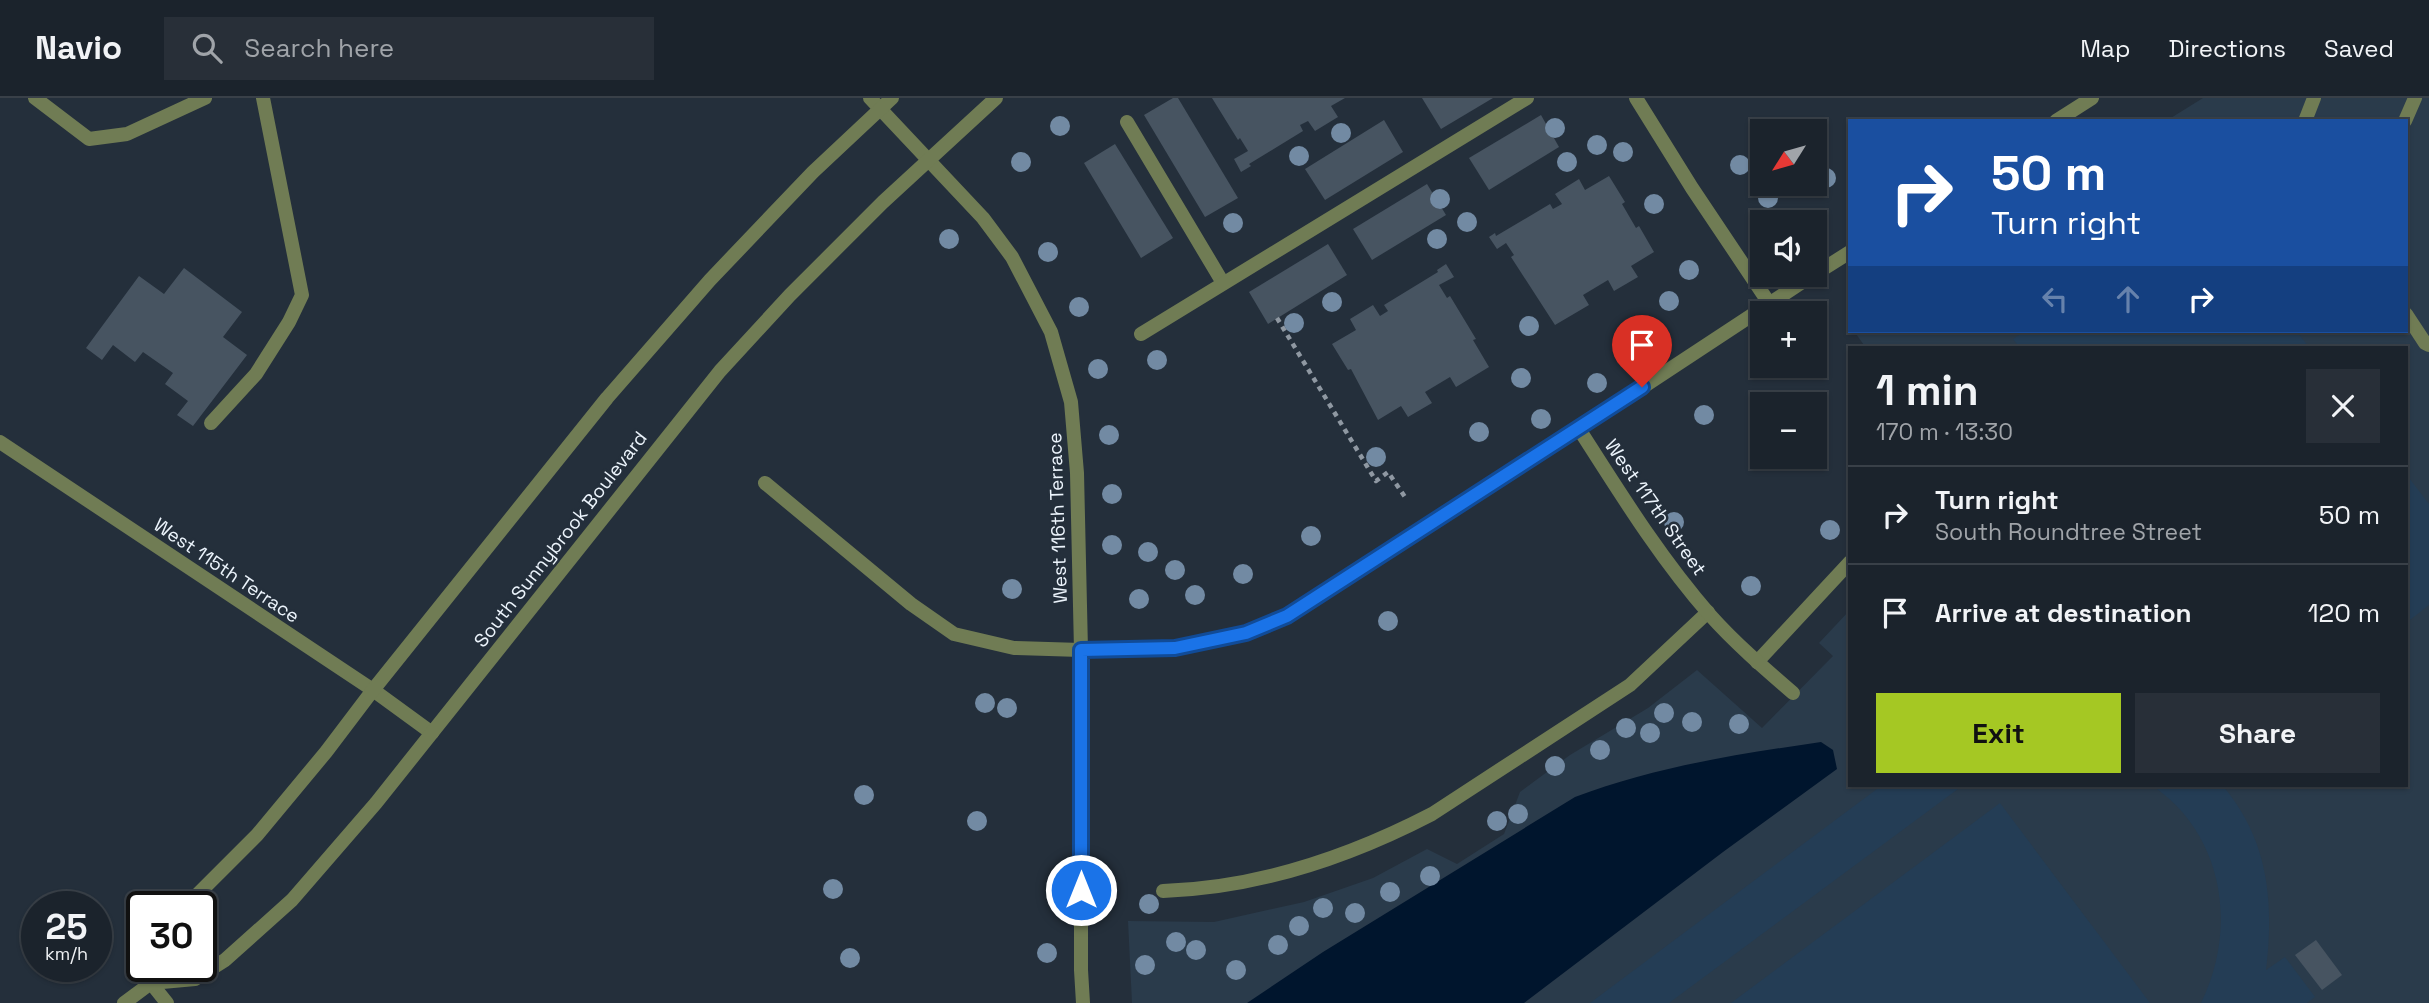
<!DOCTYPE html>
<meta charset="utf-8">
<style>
:root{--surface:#1b232c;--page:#282f38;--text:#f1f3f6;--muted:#a0a4a9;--line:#394048;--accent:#a5c823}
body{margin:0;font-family:"Space Grotesk",sans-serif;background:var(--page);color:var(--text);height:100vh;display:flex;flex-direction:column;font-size:26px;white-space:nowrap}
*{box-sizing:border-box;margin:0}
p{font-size:23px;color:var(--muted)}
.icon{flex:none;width:38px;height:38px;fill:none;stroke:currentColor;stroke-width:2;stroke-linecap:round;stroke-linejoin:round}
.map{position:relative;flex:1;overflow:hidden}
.drawer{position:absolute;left:1848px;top:248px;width:560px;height:441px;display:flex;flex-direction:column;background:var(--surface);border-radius:0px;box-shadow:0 2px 5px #0004,0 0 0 2px var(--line)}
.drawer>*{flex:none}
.hud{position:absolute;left:1848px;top:21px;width:560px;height:214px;border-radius:0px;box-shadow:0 2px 5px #0004,0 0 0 2px var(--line);background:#1a4fa0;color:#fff;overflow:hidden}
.needle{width:46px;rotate:233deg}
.tools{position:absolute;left:1750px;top:21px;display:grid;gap:14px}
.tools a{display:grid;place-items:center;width:77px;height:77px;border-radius:0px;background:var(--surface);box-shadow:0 2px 5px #0004,0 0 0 2px var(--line);font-size:35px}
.speed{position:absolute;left:21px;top:793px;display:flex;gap:14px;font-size:35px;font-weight:700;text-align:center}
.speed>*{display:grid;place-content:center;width:91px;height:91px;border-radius:50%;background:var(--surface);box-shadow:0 2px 5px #0004,0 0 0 2px var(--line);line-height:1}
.speed small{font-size:18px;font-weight:400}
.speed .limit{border:4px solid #111;border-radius:10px;background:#fff;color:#111}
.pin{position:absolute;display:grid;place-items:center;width:60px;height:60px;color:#fff;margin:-72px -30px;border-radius:50% 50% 50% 0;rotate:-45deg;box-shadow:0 0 7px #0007}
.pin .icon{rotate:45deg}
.me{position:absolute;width:77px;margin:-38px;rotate:0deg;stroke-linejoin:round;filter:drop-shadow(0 0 5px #0008)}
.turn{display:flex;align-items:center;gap:24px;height:147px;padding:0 28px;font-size:32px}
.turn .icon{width:91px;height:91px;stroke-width:2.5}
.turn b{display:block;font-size:49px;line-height:60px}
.lanes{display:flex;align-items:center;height:66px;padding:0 28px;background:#0003;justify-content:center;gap:35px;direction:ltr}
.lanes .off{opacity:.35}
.round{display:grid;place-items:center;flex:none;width:74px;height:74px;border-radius:0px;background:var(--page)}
.head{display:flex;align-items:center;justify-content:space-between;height:119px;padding:0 28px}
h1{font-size:42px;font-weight:700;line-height:52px}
.button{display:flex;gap:14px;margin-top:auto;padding:14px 28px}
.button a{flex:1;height:80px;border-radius:0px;background:var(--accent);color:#111;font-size:28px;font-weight:700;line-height:80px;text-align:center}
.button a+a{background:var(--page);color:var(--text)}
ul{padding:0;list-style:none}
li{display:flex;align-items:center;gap:21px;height:98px;padding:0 28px;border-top:2px solid var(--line)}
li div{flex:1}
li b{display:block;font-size:26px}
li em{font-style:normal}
header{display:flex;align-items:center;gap:42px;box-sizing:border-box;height:98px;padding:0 35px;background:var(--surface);border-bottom:2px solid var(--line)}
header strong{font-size:33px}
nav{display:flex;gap:38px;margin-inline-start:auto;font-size:24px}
.search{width:490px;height:63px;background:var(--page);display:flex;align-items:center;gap:18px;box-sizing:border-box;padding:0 24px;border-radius:0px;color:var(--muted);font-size:26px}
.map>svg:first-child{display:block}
</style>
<header>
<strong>Navio</strong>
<div class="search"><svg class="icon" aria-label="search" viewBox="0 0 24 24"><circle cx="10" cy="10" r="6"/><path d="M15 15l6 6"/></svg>Search here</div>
<nav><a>Map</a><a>Directions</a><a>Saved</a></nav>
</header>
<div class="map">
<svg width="2429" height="905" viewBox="0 0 2429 905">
<rect width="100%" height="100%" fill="#242f3b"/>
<path fill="#2a3b4b" d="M2203 0H2429V905H1132L1128 823 1214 824 1304 804 1373 780 1427 751 1457 766 1504 736 1520 694 1570 657 1648 610 1697 572 1762 630 1833 558 1819 545 1850 512V688H2406V250H1866L1854 233H2406V23H2166Z"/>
<g fill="#243d55">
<path d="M2025 233H2296L2310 250H2020L2013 241Z"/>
<path d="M2406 376 2429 406V507L2406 525Z"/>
<path d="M1881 688H1962L1669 905H1590Z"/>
<path d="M2153 688H2223C2269 743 2274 804 2266 872L2285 859 2315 899 2307 905H2201C2238 830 2224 737 2153 688Z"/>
<path d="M2000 705 2150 905H1731Z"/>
</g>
<path fill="#00152d" d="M1821 644 1833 652 1837 671 1723 754 1524 905H1247L1323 854 1575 699C1654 669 1738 656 1821 644Z"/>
<g fill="#475461">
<path d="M1173 0H1178L1238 100 1205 119 1144 17Z"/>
<path d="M1212 0H1345L1331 8 1338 19 1315 33 1308 23 1300 27 1303 33 1249 66 1251 68 1241 74 1234 61 1248 53 1240 40 1238 42Z"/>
<path d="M1422 0H1493L1441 31Z"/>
<path d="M1541 17 1559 49 1489 92 1469 60Z"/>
<path d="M1384 22 1403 54 1325 102 1305 71Z"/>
<path d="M1115 46 1173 140 1141 160 1084 65Z"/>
<path d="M1609 78 1625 104 1622 106 1636 130 1639 128 1654 154 1631 168 1638 179 1614 193 1608 182 1583 197 1589 207 1555 227 1511 159 1514 157 1506 145 1497 151 1489 139 1495 135 1496 138 1550 106 1553 111 1562 106 1555 96 1579 81 1585 92Z"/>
<path d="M1427 86 1446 117 1372 162 1353 131Z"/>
<path d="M1328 146 1347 177 1268 226 1249 194Z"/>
<path d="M1446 166 1454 179 1439 187 1447 200 1450 198 1476 241 1473 242 1489 269 1456 289 1450 279 1425 294 1432 305 1408 319 1401 308 1378 322 1351 271 1348 272 1332 246 1356 232 1350 221 1373 207 1380 218 1388 213 1384 207 1438 174 1437 172Z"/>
<path d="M184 170 242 214 223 239 247 257 193 328 177 317 188 303 165 286 173 275 143 254 135 264 113 247 102 262 86 250 139 178 164 196Z"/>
<path d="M2316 842 2342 877 2322 892 2295 857Z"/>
</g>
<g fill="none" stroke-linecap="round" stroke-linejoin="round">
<path stroke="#8f98a2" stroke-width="4.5" stroke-dasharray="5 5" stroke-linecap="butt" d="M1277 220 1376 383 1388 374 1405 399"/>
<g stroke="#707c54" stroke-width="14">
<path d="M35 0 89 41 127 36 205 0"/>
<path d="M1636 0 1692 90 1769 205"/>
<path d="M2305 23 2314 0"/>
<path d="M2405 23 2415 0"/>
<path d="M1127 24 1223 185"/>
<path d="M2406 216 2425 245 2429 247"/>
<path d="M1141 236 1527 0"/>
<path d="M211 325 256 276 289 224 302 197 263 0"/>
<path d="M765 385 911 506 954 536 1014 550 1081 552"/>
<path d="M1757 564 1850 464"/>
<path d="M1163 793C1257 790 1349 759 1432 716L1630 587 1708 514"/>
</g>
<g stroke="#707c54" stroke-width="14">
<path d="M870 0 983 120 1012 159 1051 234 1071 304 1077 375 1081 552V872L1083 905"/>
<path d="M2056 23 2092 0"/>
<path d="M1815 176 1850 154"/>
<path d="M1579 331C1620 395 1660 460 1710 517 1735 545 1764 570 1793 595"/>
<path d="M0 344 373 592 432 635"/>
<path d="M1081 552 1175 550 1246 535 1288 518 1579 331 1813 177"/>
<path d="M186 808 257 737 326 654 373 592 607 300 710 182 813 74 892 0"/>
<path d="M151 885 167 905"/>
<path d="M151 885 154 868"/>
<path d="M124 905 151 885 195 881 225 862 292 802 376 705 720 273 790 197 883 104 996 0"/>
</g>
</g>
<g fill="#728aa3">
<circle cx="1060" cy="28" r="10"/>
<circle cx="1555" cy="30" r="10"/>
<circle cx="1341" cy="35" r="10"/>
<circle cx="1597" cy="47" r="10"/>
<circle cx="1623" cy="54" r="10"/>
<circle cx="1299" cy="58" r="10"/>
<circle cx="1021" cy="64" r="10"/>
<circle cx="1567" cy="64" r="10"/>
<circle cx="1740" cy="67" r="10"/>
<circle cx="1826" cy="80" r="10"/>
<circle cx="1768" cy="100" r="10"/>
<circle cx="1440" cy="101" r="10"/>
<circle cx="1654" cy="106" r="10"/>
<circle cx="1467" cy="124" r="10"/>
<circle cx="1233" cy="125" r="10"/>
<circle cx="949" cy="141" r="10"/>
<circle cx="1437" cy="141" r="10"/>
<circle cx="1048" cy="154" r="10"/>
<circle cx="1689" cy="172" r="10"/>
<circle cx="1669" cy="203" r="10"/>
<circle cx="1332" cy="204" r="10"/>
<circle cx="1079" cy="209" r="10"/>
<circle cx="1294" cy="225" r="10"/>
<circle cx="1529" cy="228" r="10"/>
<circle cx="1625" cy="239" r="10"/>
<circle cx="1157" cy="262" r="10"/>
<circle cx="1098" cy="271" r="10"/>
<circle cx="1521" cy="280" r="10"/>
<circle cx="1597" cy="285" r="10"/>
<circle cx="1704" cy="317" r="10"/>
<circle cx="1541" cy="321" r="10"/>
<circle cx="1479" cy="334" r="10"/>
<circle cx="1109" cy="337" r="10"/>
<circle cx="1376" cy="359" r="10"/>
<circle cx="1112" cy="396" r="10"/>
<circle cx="1674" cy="424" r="10"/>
<circle cx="1830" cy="432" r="10"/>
<circle cx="1311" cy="438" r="10"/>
<circle cx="1112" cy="447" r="10"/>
<circle cx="1148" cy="454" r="10"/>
<circle cx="1175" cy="472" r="10"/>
<circle cx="1243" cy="476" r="10"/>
<circle cx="1751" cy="488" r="10"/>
<circle cx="1012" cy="491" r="10"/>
<circle cx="1195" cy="497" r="10"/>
<circle cx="1139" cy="501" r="10"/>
<circle cx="1388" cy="523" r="10"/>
<circle cx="985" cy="605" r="10"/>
<circle cx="1007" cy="610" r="10"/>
<circle cx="1664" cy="615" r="10"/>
<circle cx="1692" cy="624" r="10"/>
<circle cx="1739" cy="626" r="10"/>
<circle cx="1626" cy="630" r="10"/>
<circle cx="1650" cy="635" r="10"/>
<circle cx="1600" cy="652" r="10"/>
<circle cx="1555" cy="668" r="10"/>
<circle cx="864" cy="697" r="10"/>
<circle cx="1518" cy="716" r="10"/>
<circle cx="977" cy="723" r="10"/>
<circle cx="1497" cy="723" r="10"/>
<circle cx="1430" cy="778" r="10"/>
<circle cx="833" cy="791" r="10"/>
<circle cx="1390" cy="794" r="10"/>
<circle cx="1149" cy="806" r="10"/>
<circle cx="1323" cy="810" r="10"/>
<circle cx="1355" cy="815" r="10"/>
<circle cx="1299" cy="828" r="10"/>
<circle cx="1176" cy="844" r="10"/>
<circle cx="1278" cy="847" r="10"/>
<circle cx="1196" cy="852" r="10"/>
<circle cx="1047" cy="855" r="10"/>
<circle cx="850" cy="860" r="10"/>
<circle cx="1145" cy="867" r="10"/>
<circle cx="1236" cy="872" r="10"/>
</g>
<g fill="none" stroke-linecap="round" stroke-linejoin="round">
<g stroke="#114b97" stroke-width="18">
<path id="route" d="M1081 792V552L1175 550 1246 535 1287 518 1642 289"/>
</g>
<use href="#route" stroke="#1a73e8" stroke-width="12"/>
</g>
<g text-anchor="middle" stroke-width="5" stroke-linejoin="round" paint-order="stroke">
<g font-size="19" fill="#ecf4fc" stroke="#242f3b">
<text transform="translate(1656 409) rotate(55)" y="7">West 117th Street</text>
<text transform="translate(1057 420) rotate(-92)" y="7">West 116th Terrace</text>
<text transform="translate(560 441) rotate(-52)" y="7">South Sunnybrook Boulevard</text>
<text transform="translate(227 472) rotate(34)" y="7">West 115th Terrace</text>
</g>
</g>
</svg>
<div class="tools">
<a><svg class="needle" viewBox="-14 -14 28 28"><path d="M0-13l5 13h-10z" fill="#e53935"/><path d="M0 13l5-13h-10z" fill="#a0a4a9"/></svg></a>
<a><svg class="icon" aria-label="sound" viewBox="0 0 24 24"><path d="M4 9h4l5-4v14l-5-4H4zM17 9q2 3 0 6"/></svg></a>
<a>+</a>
<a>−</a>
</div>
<div class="speed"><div>25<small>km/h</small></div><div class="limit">30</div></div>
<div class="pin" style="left:1642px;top:289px;background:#d93025"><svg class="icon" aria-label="arrive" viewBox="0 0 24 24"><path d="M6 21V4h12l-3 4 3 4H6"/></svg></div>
<svg class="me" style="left:1081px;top:792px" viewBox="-20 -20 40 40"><circle r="17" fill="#1a73e8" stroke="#fff" stroke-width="3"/><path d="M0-11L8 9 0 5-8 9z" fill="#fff"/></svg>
<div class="hud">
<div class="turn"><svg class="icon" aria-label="right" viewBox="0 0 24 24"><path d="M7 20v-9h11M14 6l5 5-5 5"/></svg><div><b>50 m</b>Turn right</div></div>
<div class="lanes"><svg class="icon off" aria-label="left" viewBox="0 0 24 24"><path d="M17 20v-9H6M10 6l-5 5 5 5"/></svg><svg class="icon off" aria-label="ahead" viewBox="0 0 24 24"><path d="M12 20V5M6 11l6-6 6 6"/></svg><svg class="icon" aria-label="right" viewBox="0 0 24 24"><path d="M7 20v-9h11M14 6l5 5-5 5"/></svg></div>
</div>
<section class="drawer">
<div class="head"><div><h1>1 min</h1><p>170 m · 13:30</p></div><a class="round"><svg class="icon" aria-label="close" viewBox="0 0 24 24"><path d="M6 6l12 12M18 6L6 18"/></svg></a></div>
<ul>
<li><svg class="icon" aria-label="right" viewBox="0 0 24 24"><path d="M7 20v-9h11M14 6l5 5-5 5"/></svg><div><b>Turn right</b><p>South Roundtree Street</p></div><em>50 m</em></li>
<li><svg class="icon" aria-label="arrive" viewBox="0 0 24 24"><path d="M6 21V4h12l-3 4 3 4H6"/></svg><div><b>Arrive at destination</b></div><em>120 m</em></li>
</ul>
<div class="button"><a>Exit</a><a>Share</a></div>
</section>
</div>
